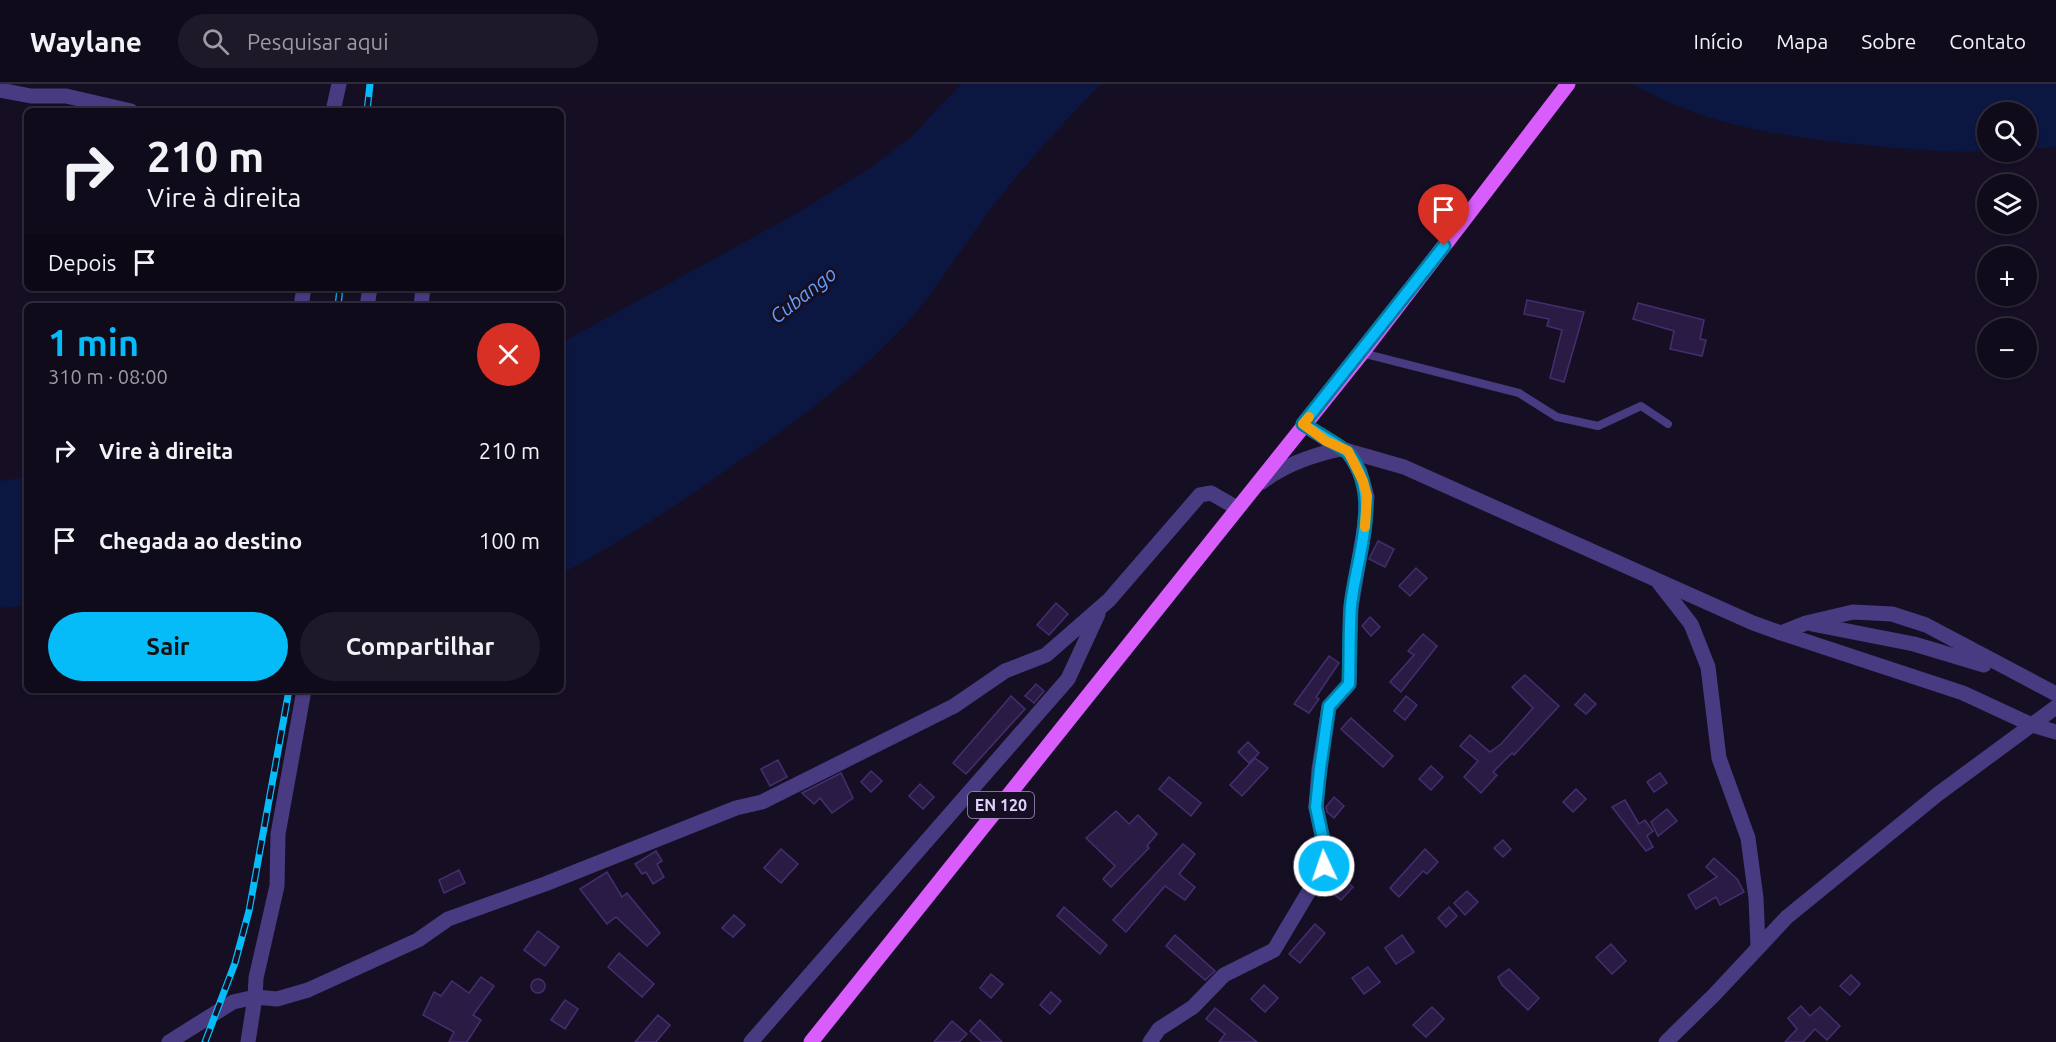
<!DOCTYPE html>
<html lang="pt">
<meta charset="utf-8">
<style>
:root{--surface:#100b1b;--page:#1e1928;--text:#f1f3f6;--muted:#9c9ba3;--line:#302b3a;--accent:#05bbf8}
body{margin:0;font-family:Ubuntu,sans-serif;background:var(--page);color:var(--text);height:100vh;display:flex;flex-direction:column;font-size:22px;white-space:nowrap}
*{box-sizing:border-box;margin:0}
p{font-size:20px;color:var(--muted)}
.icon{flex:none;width:33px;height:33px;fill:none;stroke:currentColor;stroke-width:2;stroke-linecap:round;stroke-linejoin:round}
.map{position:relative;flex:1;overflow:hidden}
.side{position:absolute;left:24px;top:219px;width:540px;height:390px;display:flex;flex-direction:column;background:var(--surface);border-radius:9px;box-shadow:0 2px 4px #0004,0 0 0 2px var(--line)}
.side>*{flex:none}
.banner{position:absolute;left:24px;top:24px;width:540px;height:183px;border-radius:9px;box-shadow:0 2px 4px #0004,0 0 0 2px var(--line);background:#100b1b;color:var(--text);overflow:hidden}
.buttons{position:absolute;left:1977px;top:18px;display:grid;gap:12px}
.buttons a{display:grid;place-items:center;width:60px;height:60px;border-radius:50%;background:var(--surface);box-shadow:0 2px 4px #0004,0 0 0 2px var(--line);font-size:30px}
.pin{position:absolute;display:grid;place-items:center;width:51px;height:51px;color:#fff;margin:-62px -26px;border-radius:50% 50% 50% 0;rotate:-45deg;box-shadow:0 0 6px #0007}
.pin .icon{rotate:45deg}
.me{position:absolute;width:66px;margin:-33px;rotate:357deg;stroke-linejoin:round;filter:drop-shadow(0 0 4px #0008)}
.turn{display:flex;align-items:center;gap:21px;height:126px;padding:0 24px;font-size:27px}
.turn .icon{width:78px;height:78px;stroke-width:2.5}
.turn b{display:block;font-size:42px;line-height:51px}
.then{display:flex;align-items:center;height:57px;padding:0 24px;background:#0003;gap:12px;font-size:22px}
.round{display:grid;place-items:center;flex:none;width:63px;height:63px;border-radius:32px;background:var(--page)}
.head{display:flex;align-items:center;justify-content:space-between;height:102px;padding:0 24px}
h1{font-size:36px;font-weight:600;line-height:45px;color:var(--accent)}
.primary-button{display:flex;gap:12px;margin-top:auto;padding:12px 24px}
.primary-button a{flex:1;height:69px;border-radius:36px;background:var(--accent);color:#111;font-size:24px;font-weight:600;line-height:69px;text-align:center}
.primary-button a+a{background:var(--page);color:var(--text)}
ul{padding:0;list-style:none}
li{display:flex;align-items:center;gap:18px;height:90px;padding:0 24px}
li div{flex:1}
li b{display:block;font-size:22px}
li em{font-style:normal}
header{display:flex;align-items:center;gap:36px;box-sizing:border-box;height:84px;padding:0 30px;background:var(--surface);border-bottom:2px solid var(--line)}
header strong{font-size:28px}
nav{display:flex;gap:33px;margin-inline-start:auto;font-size:21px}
.search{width:420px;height:54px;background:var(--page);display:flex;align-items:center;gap:15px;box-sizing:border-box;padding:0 21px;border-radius:33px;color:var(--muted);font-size:22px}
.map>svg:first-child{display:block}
</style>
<header>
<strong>Waylane</strong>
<div class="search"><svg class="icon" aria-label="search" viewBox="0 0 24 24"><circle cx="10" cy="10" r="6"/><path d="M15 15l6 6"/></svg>Pesquisar aqui</div>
<nav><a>Início</a><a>Mapa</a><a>Sobre</a><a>Contato</a></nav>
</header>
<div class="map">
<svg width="2056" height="958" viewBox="0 0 2056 958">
<rect width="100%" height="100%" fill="#160f24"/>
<g fill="#0b1641">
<path d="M961 0H1101C1062 40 1024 81 990 126 961 164 938 204 906 240 859 291 802 333 745 373 686 415 625 456 561 490V259L790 133 867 86 910 54Z"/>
<path d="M1633 0H2056V63L2027 65 2026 28H1988L1987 67C1949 69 1912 65 1874 62 1790 54 1706 43 1633 0Z"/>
<path d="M27 393V521L0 524V397Z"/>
</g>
<g fill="#2a1b45" stroke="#452e70" stroke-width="1.5">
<path d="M1527 216 1584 228 1564 298 1550 294 1562 246 1547 242 1549 235 1524 230Z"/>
<path d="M1638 219 1704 236 1700 255 1706 256 1702 272 1670 265 1674 247 1633 235Z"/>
<path d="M1378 457 1394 465 1385 483 1369 475Z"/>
<path d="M1416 484 1427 494 1410 512 1399 502Z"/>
<path d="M1056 519 1068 530 1049 551 1037 541Z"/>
<path d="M1370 533 1380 543 1371 552 1362 542Z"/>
<path d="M1423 550 1437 562 1401 608 1390 598 1414 571 1408 567Z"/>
<path d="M1329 572 1339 579 1316 613 1319 615 1309 629 1294 620Z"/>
<path d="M1525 591 1559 622 1514 671 1512 669 1493 688 1497 691 1481 709 1464 693 1478 677 1460 662 1470 651 1490 668 1501 660 1533 624 1512 603Z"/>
<path d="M1036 600 1044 607 1034 619 1025 612Z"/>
<path d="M1585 610 1596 620 1586 630 1575 621Z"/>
<path d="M1011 612 1025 625 966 690 953 679Z"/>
<path d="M1406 612 1417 621 1405 636 1394 627Z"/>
<path d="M1351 634 1393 672 1383 683 1341 645Z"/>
<path d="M1248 658 1259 669 1249 679 1238 668Z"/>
<path d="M1255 674 1268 684 1242 712 1230 701Z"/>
<path d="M778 676 787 693 770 702 761 685Z"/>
<path d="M1431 682 1443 693 1431 706 1419 695Z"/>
<path d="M871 687 882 697 871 708 861 698Z"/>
<path d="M841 689 853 714 832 729 820 714 814 720 802 709Z"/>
<path d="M1660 689 1667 699 1654 708 1647 698Z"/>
<path d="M1169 693 1201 719 1191 732 1159 705Z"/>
<path d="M920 700 934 713 923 725 909 712Z"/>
<path d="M1576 705 1586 715 1573 728 1563 718Z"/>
<path d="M1334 713 1344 722 1334 734 1327 728 1326 723Z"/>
<path d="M1625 716 1639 740 1645 736 1653 747 1647 752 1653 763 1646 767 1612 723Z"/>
<path d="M1667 725 1677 737 1658 752 1651 738Z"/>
<path d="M1116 727 1129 740 1138 731 1157 750 1147 762 1149 764 1111 803 1103 795 1115 782 1086 754Z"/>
<path d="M1503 756 1511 765 1503 773 1494 764Z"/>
<path d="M1183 760 1195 770 1179 790 1195 803 1185 816 1165 802 1126 848 1113 836Z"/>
<path d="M781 765 798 780 781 799 764 784Z"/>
<path d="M1425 765 1438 778 1427 790 1423 787 1399 813 1390 804Z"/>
<path d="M656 767 662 777 657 780 664 793 653 800 646 788 642 790 635 780Z"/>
<path d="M1714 774 1737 795 1744 808 1720 821 1716 813 1696 825 1688 811 1717 793 1706 783Z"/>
<path d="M459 786 465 799 444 809 439 796Z"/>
<path d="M607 788 622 813 627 809 660 849 647 862 616 833 607 840 580 805Z"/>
<path d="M1343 794 1353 803 1341 816 1331 808Z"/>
<path d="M1467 807 1478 818 1465 831 1454 819Z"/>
<path d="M1064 823 1107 861 1100 870 1057 832Z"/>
<path d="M1449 823 1457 832 1446 843 1438 834Z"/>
<path d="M734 831 745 841 733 853 722 844Z"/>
<path d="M1315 840 1325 849 1300 879 1289 870Z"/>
<path d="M538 847 559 863 545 882 524 866Z"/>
<path d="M1175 851 1215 887 1205 896 1166 862Z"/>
<path d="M1402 851 1414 868 1396 880 1385 864Z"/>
<path d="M1611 860 1626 877 1612 890 1596 873Z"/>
<path d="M619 869 654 900 642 913 608 883Z"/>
<path d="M1368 883 1380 898 1364 910 1352 894Z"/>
<path d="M1509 885 1539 914 1528 926 1502 901 1498 893Z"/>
<path d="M991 890 1003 900 991 914 980 904Z"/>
<path d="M1851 891 1860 900 1850 911 1840 902Z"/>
<path d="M481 893 494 902 473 931 481 936 467 958H449L454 948 423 931 434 908 441 912 452 897 469 909Z"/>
<circle cx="538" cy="902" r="7"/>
<path d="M1264 901 1278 914 1265 928 1251 915Z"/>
<path d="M1051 908 1061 917 1050 930 1040 921Z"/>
<path d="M565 916 578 925 565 945 551 936Z"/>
<path d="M1801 922 1810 932 1820 923 1840 942 1827 956 1815 945 1803 958H1785L1797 945 1788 934Z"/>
<path d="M1432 923 1444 935 1426 953 1413 941Z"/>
<path d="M1215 924 1257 958H1219L1225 950 1206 935Z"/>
<path d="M658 931 670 941 656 958H635Z"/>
<path d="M980 936 1002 958H982L970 947Z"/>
<path d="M952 937 967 950 959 958H934Z"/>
</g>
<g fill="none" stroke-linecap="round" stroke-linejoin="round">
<path stroke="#493b82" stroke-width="8" d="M1362 269 1519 309 1557 333 1598 342 1641 322 1668 340"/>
<g stroke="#493b82" stroke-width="15">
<path d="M0 6 31 12H66L131 27"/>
<path d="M333 27 339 0"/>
<path d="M301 222 304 204"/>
<path d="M367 222 370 204"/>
<path d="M421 222 423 204"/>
<path d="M1303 340 1341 365 1404 383 1753 539 1781 549 1806 539 1853 528 1892 530 1926 541 2056 610"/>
<path d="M1262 398C1286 380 1312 371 1341 365"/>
<path d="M1659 499 1691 540 1708 583 1719 674 1748 754 1756 814 1758 862"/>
<path d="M1812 540 1914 560 1984 581"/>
<path d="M1781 549 1963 609 2032 641 2056 648"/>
<path d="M169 958 233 918 255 913 256 894 277 802 278 750 304 606"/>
<path d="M248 958 255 913 277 915 308 906 418 856 448 835 545 800 736 724 762 718 954 622 1005 587 1046 571 1109 516 1200 411 1211 409 1237 424"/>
<path d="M751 958 1068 595 1098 530"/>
<path d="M1150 958 1159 945 1193 923 1224 891 1274 866 1324 782 1326 770 1316 723 1319 685 1329 623 1349 600 1351 523 1364 447 1367 413 1360 388 1348 367"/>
<path d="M1666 958 1714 911 1787 833 1938 710 2056 623"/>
</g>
<path stroke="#d95dfc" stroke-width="15" d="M811 958 1362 269 1568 0"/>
<g stroke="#05bbf8" stroke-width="7">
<g id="rail">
<path d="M367 27 370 0"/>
<path d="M338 222 340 204"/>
<path d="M205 958 235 879 249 827 289 606"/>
</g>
</g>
<use href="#rail" stroke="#160f24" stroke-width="4.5" stroke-dasharray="14" stroke-linecap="butt"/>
</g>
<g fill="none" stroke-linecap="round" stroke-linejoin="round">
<g stroke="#037aa1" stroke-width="15">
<path id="route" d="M1324 782 1326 770 1316 723 1320 685 1329 622 1349 600C1350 574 1349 548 1351 522 1356 472 1383 414 1349 370 1346 365 1312 346 1303 340L1444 162"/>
</g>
<use href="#route" stroke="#05bbf8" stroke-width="10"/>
<path stroke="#f59e0b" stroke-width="10" d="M1309 333 1303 340 1326 357 1348 367 1363 397 1367 412 1365 443"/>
</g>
<g text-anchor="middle" stroke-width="6" stroke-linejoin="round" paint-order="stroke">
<rect fill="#160f24" stroke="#a398bd" stroke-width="1.5" x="968" y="708" width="66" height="26" rx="4.5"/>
<g font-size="16" font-weight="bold" fill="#dfd3fe">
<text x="1001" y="727">EN 120</text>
</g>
<g font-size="20" font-style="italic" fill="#649efc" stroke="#160f24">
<text transform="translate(803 211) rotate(-38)" y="7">Cubango</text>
</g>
</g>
</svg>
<div class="buttons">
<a><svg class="icon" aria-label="search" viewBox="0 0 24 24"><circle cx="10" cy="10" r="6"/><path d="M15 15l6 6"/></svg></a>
<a><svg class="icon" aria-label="layers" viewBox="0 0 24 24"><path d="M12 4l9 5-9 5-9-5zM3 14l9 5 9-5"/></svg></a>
<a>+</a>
<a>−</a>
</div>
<div class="pin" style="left:1444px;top:162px;background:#d93025"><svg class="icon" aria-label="arrive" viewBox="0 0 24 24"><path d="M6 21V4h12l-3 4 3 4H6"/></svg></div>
<svg class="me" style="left:1324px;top:782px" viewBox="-20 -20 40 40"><circle r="17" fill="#05bbf8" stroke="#fff" stroke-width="3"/><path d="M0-11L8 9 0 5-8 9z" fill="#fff"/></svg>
<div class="banner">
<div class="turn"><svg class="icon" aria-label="right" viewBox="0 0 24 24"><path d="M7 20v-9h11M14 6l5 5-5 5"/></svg><div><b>210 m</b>Vire à direita</div></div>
<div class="then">Depois<svg class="icon" aria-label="arrive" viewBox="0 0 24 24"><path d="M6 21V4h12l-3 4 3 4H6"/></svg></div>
</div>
<section class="side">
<div class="head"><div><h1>1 min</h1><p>310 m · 08:00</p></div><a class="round" style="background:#d93025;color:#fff"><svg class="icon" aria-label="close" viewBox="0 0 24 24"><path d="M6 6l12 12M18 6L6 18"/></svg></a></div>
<ul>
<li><svg class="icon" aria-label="right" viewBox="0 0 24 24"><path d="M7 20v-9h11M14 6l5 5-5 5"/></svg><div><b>Vire à direita</b></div><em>210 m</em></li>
<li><svg class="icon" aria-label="arrive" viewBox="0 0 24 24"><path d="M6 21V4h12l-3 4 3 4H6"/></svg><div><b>Chegada ao destino</b></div><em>100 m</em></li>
</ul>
<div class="primary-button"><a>Sair</a><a>Compartilhar</a></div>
</section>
</div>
